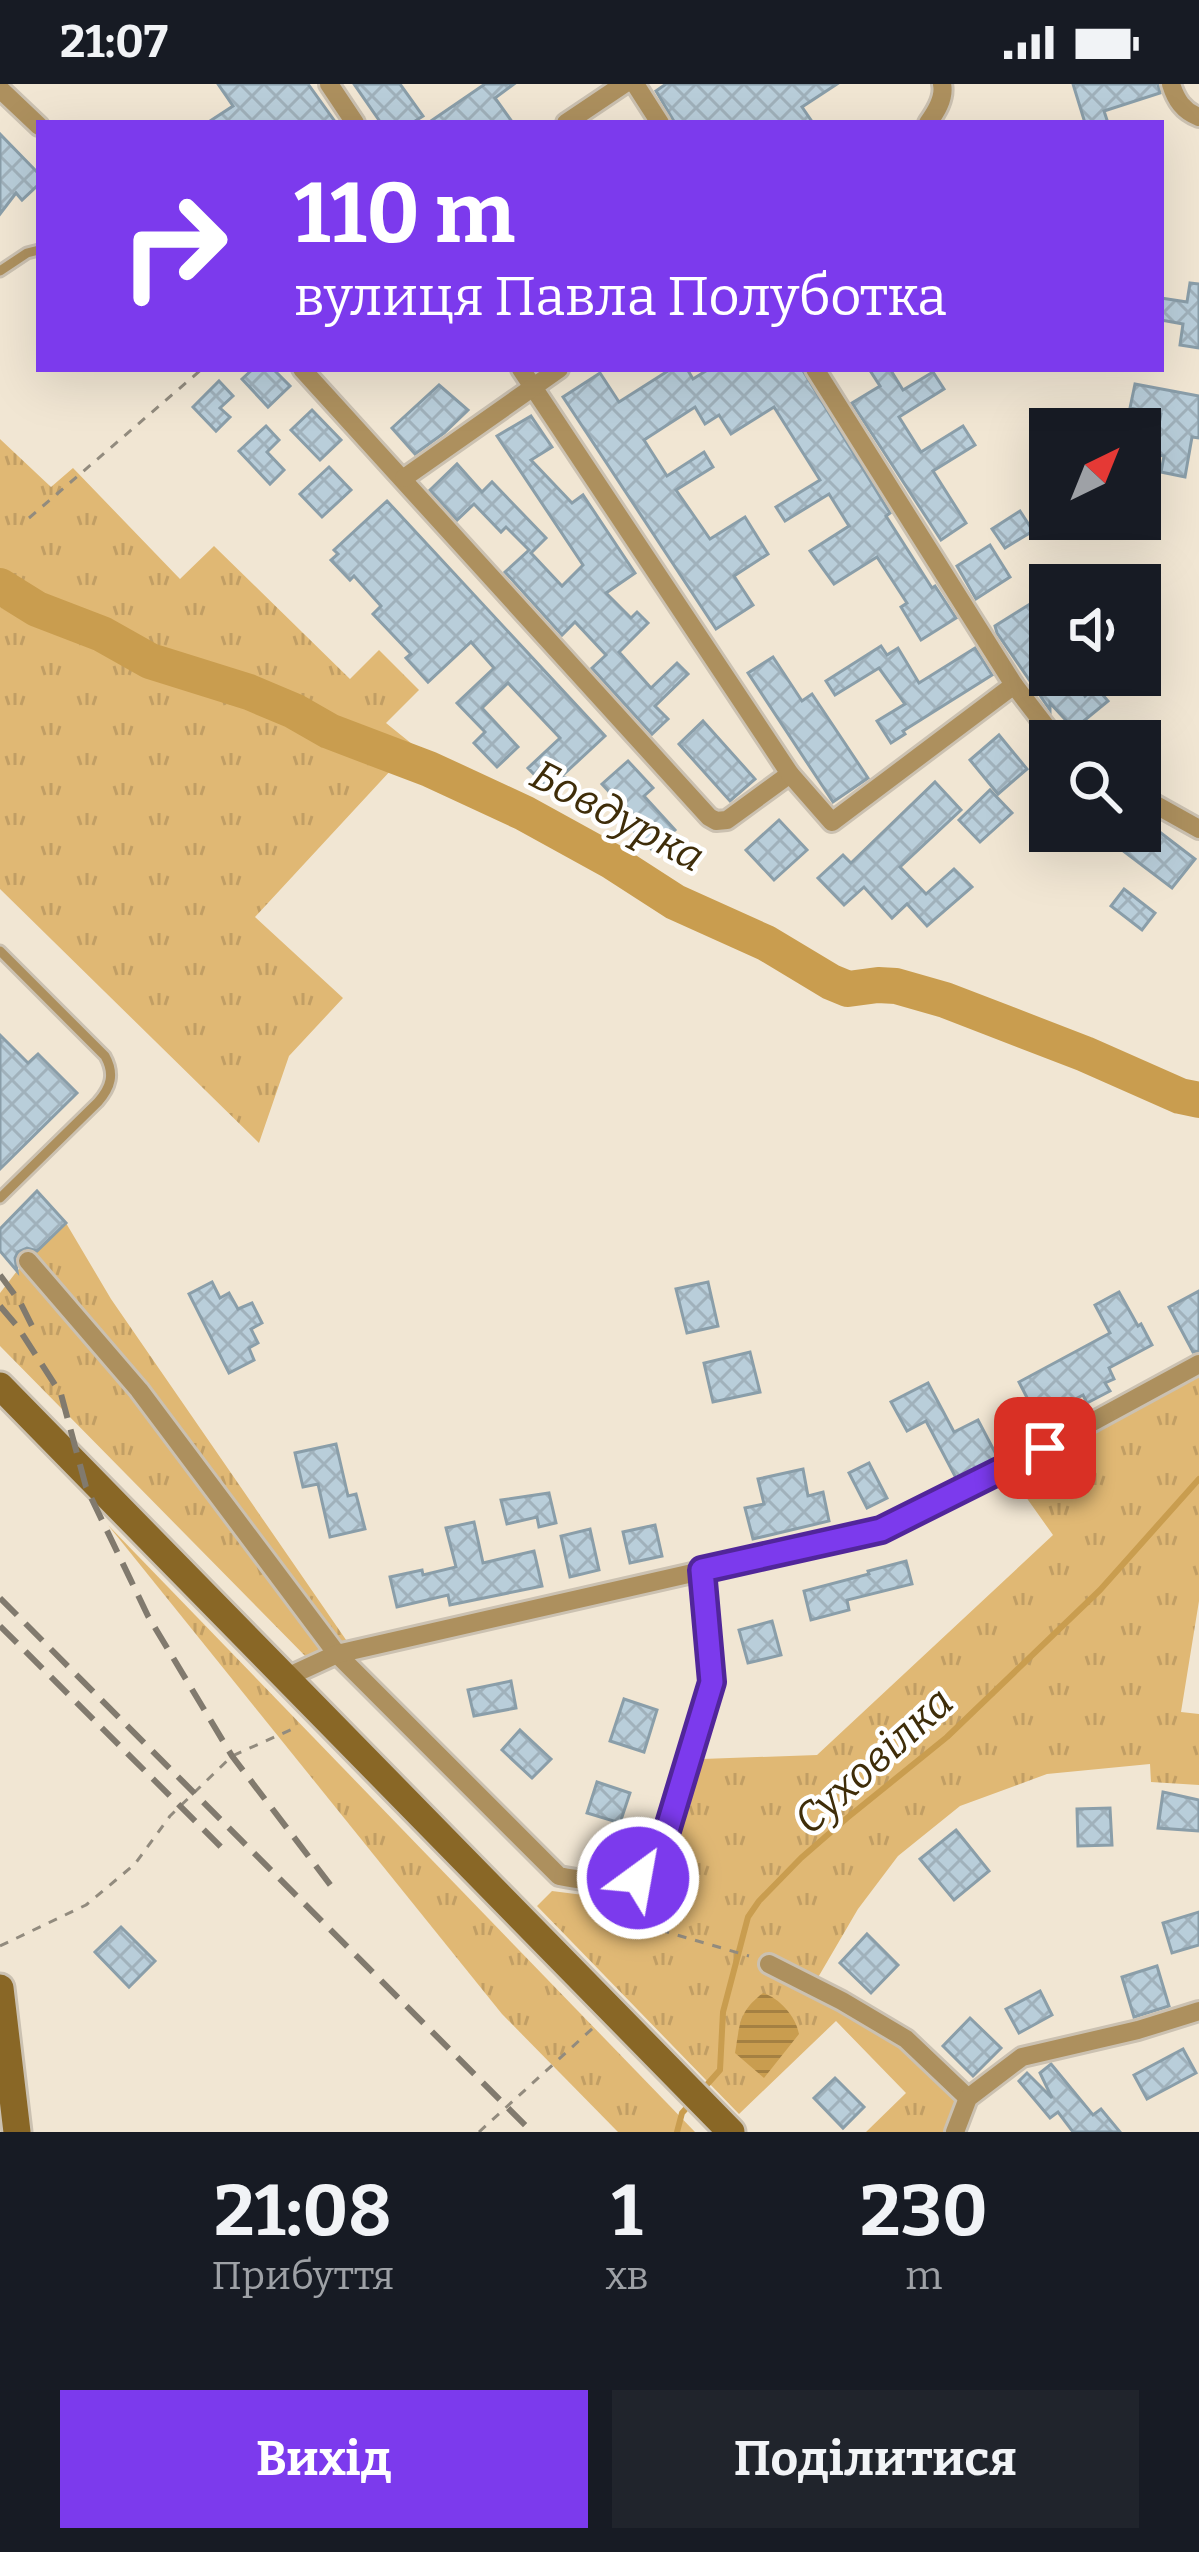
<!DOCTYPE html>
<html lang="uk">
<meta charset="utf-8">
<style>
:root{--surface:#171b24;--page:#20242c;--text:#f1f3f6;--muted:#9ea1a6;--accent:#7c3aed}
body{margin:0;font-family:Bitter,serif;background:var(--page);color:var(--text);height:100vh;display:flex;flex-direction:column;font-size:45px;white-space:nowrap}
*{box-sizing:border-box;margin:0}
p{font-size:39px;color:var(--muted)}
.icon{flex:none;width:66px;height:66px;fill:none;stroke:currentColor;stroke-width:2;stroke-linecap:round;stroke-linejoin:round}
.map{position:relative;height:2048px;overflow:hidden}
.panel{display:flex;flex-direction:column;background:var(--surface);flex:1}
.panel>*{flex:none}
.top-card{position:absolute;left:36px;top:36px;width:1128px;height:252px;border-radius:0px;box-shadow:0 12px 48px #0002;background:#7c3aed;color:#fff;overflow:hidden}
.needle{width:78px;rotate:43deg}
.tools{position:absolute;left:1029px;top:324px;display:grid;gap:24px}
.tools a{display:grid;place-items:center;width:132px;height:132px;border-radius:0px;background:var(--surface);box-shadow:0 12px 48px #0002;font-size:60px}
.pin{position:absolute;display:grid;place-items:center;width:102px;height:102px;color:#fff;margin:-51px;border-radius:24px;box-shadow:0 6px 18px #0006}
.me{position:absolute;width:132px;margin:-66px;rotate:32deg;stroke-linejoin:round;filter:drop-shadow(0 0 9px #0008)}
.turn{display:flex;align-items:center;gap:42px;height:252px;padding:0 60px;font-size:54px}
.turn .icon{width:156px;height:156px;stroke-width:2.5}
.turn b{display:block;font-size:84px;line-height:102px}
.eta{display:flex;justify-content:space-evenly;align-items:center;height:204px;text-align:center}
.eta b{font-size:72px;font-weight:700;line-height:84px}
.button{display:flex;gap:24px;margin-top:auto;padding:24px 60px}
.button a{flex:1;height:138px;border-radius:0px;background:var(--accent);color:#fff;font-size:48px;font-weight:700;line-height:138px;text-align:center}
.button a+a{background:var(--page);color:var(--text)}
.status{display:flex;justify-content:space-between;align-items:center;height:84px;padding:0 60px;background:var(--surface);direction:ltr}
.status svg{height:33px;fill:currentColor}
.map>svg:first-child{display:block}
</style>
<div class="status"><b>21:07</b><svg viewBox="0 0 49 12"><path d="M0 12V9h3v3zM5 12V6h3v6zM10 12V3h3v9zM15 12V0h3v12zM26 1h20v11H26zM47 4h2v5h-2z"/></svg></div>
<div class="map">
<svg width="1199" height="2048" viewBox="0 0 1199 2048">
<defs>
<pattern id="grass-tufts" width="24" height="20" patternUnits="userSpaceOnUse" patternTransform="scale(3)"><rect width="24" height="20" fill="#e0b874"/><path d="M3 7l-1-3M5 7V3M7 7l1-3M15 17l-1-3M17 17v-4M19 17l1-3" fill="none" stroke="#c19e64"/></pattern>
<pattern id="water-rules" width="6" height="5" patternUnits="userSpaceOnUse" patternTransform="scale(3)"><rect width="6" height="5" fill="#c99d4f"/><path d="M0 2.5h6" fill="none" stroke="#a48042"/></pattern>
<pattern id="building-cross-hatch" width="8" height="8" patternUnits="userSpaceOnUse" patternTransform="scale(3)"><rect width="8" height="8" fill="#b9ceda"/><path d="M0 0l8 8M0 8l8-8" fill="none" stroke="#a0b1bb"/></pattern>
</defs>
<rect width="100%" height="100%" fill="#f1e6d3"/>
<g fill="url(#grass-tufts)">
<path d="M0 355 51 403 73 384 180 495 214 462 350 595 379 566 419 606 386 639 433 677 458 686 554 732 677 810 767 851 833 891 848 896 897 895 968 916 1167 1000 1199 1010V1023L1159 1010 997 940 944 921 897 909 847 911 828 904 742 853 671 823 545 747 451 704 328 654 273 627 168 595 119 569 14 526 0 517Z"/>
<path d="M0 523 33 541 116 572 143 589 272 629 327 657 392 685 255 833 343 914 289 972 259 1059 0 805Z"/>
<path d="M66 1139 111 1215 353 1566 314 1581 0 1262V1209L17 1187Z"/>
<path d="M1199 1280V1517L1181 1628 1199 1630V1701L1151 1698 1150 1680 1047 1690 960 1722 898 1772 858 1825 813 1902 842 1917 965 2011 950 2048H866L906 2009 836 1937 739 2030 537 1822 552 1807 591 1812 640 1809 668 1792 702 1675 817 1671 1053 1451 1006 1385Z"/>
<path d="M108 1441 695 2048H618L502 1930Z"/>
</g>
<path fill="url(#water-rules)" d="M763 1909C779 1914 796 1932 799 1950L764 1994 735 1969C740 1941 738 1928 763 1909Z"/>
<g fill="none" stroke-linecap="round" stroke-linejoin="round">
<g stroke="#c99d4f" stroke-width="6">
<path d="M703 2005 720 1986 723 1928 748 1833 759 1817 801 1774 847 1734 947 1653 1100 1506 1199 1395"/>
<path d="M677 2048 682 2029 690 2020"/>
</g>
<path stroke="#c99d4f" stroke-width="36" d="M0 502 37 525 102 550 150 577 249 608 294 627 329 647 429 685 524 729 613 778 675 818 766 859 831 898 848 905 878 901 896 902 945 916 1085 970 1180 1012 1199 1016"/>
</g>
<g fill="url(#building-cross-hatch)" stroke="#8a9ea9" stroke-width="3">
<path d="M218 0H308L336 39H207L233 22Z"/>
<path d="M354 0H400L423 32 412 39H381Z"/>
<path d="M485 0H514L495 14 513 39H428Z"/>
<path d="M666 0H837L802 23 813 39H675L656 7Z"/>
<path d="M1073 0H1158L1160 9 1104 27 1108 39H1085Z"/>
<path d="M0 50 39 90V100L22 116 16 109 0 130Z"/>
<path d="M1190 199 1199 200V264L1180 261 1183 240 1161 236V214L1187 218Z"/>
<path d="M253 285H273L290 302 268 323 242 295Z"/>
<path d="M671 285H687L693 295 709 285H802L890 429 886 432 932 504 935 502 956 534 921 556 901 523 907 519 877 473 834 500 810 467 849 442 829 410 785 437 776 423 820 396 774 323 731 350 719 331 705 340 695 323 644 356 667 392 704 368 713 383 676 406 710 455 745 433 768 470 734 492 753 521 716 545 563 313 600 289 619 318Z"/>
<path d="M869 285H890L903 306 933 288 944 305 899 333 921 368 963 342 975 361 933 387 966 439 941 456 852 319 880 302Z"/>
<path d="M219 297 233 312 220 324 230 333 216 347 193 323Z"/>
<path d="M1135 300 1199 312V354L1192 353 1185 393 1161 388 1164 372 1153 370 1161 330 1130 324Z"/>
<path d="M439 301 468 326 444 349 415 370 392 344Z"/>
<path d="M312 326 341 356 320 376 291 346Z"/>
<path d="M531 332 552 363 531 376 572 419 583 411 635 489 606 509 631 534 637 528 648 539 619 568 651 604 677 579 688 590 655 622 668 635 652 650 592 584 606 571 575 538 562 551 505 488 529 466 506 443 501 448 474 420 457 436 430 406 457 380 482 408 492 398 546 454 531 469 562 502 583 481 497 352Z"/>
<path d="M266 342 279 356 267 368 284 386 270 400 239 367Z"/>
<path d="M329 383 351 406 322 433 300 410Z"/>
<path d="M387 417 605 652 563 691 569 697 554 711 528 684 560 654 508 599 482 624 518 663 497 683 474 659 485 648 457 619 494 584 471 558 428 598 406 574 411 570 373 530 381 522 354 492 350 496 331 476 338 470 334 466Z"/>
<path d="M1020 427 1033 447 1005 464 992 445Z"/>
<path d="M990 461 1010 493 976 515 957 482Z"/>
<path d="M1030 520 1050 553V591H1072L1085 612 1095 602 1108 617 1074 645 1050 619V626L997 549 995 542Z"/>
<path d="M881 562 887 571 898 564 919 599 975 564 992 591 903 647 905 650 891 659 877 637 905 620 879 584 835 611 826 597Z"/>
<path d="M773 573 802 617 812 610 868 694 833 718 748 589Z"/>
<path d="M703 637 755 695 730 717 679 660Z"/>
<path d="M999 651 1027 685 998 710 970 676Z"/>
<path d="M628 677 653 704 644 712 675 746 653 767 632 745 638 739 602 700Z"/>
<path d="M935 698 961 726 900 783 926 810 954 785 972 803 927 842 907 820 892 834 864 803 844 821 818 794 843 771 851 779Z"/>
<path d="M990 706 1012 729 980 758 959 736Z"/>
<path d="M1140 733 1195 775 1172 804 1097 747H1140Z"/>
<path d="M779 736 807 766 774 796 746 766Z"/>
<path d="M1124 805 1155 829 1142 846 1111 822Z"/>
<path d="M0 951 28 979 38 970 77 1009 0 1085Z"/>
<path d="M37 1107 66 1139 37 1167 27 1164 18 1168 15 1174 17 1187 0 1167V1145Z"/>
<path d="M212 1198 220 1214 229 1209 238 1225 252 1219 262 1239 251 1245 258 1259 249 1264 254 1276 229 1289 189 1210Z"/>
<path d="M708 1198 718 1242 687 1249 676 1205Z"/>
<path d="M1199 1207V1267L1193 1268 1169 1223Z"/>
<path d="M1119 1208 1138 1242 1141 1240 1152 1261 1109 1284 1114 1295 1105 1299 1110 1307 1087 1319 1083 1311 1038 1335 1019 1298 1110 1249 1095 1221Z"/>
<path d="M750 1268 760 1308 713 1318 704 1279Z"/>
<path d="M928 1299 954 1348 978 1336 998 1374 956 1394 926 1337 907 1347 891 1318Z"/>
<path d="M336 1360 348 1412 356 1410 365 1445 330 1453 318 1400 303 1403 295 1369Z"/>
<path d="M869 1379 887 1414 867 1424 849 1389Z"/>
<path d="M803 1385 808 1412 823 1408 829 1437 753 1455 745 1424 764 1420 758 1395Z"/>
<path d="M549 1409 556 1439 539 1443 537 1433 507 1440 501 1416Z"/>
<path d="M474 1438 483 1479 534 1467 542 1502 450 1521 448 1511 397 1523 390 1493 422 1486 423 1491 456 1483 446 1444Z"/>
<path d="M655 1441 662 1472 630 1479 623 1448Z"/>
<path d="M590 1445 599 1486 570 1493 561 1452Z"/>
<path d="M906 1477 912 1500 847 1516 849 1526 811 1536 804 1507 869 1490 868 1487Z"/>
<path d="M772 1537 781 1571 748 1579 739 1546Z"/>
<path d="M511 1597 516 1624 474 1632 468 1606Z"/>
<path d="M624 1615 657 1626 644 1668 610 1657Z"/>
<path d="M520 1646 551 1675 532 1694 502 1666Z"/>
<path d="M597 1698 630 1709 620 1739 587 1729Z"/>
<path d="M1163 1708 1199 1716V1747L1158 1744Z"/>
<path d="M1110 1724 1112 1761 1078 1762 1077 1725Z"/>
<path d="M956 1746 989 1787 954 1816 920 1775Z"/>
<path d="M1199 1828V1861L1172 1869 1163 1839Z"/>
<path d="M121 1843 155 1877 129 1903 95 1868Z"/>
<path d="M867 1850 898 1881 871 1909 840 1879Z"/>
<path d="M1157 1882 1169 1922 1134 1933 1122 1893Z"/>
<path d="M1040 1907 1052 1931 1019 1949 1006 1925Z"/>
<path d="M970 1934 1001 1964 973 1992 943 1962Z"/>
<path d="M1183 1965 1196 1989 1147 2015 1134 1991Z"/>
<path d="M1051 1980 1093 2031 1101 2025 1120 2048H1073L1058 2028 1050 2034 1019 1997 1027 1989 1052 2014 1040 1989Z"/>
<path d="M835 1994 864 2023 843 2044 814 2014Z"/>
</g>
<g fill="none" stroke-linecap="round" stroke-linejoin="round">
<g stroke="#cbc1b1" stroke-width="15">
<g id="lane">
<path d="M0 187 27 169 39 166"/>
<path d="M0 867 105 972C115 990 111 1003 98 1018L0 1114"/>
</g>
</g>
<g stroke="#cbc1b1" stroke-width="24">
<g id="street">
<path d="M329 0 355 39"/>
<path d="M635 0 660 39"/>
<path d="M1171 0C1176 16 1183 27 1199 33"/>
<path d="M0 5 39 42"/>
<path d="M566 39 624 0"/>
<path d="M928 39C936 28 945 14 942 0"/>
<path d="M302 285 709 733 716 737 727 736 790 690"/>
<path d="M521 285 790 690 832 738 1014 601"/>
<path d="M815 285 1014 601 1057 657"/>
<path d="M404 394 559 285"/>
<path d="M1140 712 1199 745"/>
<path d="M28 1177 139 1306 337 1570 559 1792C596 1799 623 1804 656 1783L712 1598 702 1486"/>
<path d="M285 1594 337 1570 881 1446 1006 1385 1199 1280"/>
<path d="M769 1880 842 1917 906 1955 968 2014"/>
<path d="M955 2048 968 2014 1022 1973 1138 1946 1199 1927"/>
</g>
</g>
<g stroke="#cbc1b1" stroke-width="33">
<g id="secondary">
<path d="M0 1302 731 2048"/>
<path d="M0 1904 17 2048"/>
</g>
</g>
<g stroke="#928b7e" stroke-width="3" stroke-dasharray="9 9" stroke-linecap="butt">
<path d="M29 434 202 285"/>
<path d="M595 1817 636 1839 749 1872"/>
<path d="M0 1862 86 1821 135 1780 170 1732 232 1672 297 1643"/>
<path d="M479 2048 593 1944"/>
</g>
<use href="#lane" stroke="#ad905e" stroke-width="9"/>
<use href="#street" stroke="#ad905e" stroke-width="18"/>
<use href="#secondary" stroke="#896726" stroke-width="27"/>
<g stroke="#817a6e" stroke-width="6" stroke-dasharray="24 12" stroke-linecap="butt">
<path d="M0 1191 20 1218 36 1250"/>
<path d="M0 1222 17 1242 61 1310 86 1403 148 1532 232 1672 335 1807"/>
<path d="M0 1514 532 2048"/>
<path d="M0 1542 229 1771"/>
</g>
</g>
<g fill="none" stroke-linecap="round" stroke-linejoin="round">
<g stroke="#51269a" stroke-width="30">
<path id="route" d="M638 1794 656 1783 712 1598 702 1486 881 1446 1045 1364"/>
</g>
<use href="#route" stroke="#7c3aed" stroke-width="21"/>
</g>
<g text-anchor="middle" stroke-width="9" stroke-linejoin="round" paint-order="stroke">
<g font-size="42" font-style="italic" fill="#3f2d09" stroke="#fff">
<text transform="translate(618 731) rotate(28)" y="15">Бовдурка</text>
<text transform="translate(873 1676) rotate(-42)" y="15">Суховілка</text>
</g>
</g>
</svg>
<div class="tools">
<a><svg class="needle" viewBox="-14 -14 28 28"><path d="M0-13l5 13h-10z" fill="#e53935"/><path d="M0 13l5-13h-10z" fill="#9ea1a6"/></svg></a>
<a><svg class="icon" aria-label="sound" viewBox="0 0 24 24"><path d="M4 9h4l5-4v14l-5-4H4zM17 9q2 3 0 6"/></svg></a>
<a><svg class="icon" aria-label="search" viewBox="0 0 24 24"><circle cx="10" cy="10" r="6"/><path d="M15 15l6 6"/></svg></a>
</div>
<div class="pin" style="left:1045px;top:1364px;background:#d93025"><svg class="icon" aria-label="arrive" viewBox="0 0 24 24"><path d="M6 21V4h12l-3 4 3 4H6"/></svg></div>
<svg class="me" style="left:638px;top:1794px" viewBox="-20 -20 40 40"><circle r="17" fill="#7c3aed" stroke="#fff" stroke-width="3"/><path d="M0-11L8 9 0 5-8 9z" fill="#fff"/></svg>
<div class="top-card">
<div class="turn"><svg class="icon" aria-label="right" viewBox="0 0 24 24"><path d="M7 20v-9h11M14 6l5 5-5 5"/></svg><div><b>110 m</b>вулиця Павла Полуботка</div></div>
</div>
</div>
<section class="panel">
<div class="eta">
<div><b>21:08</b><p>Прибуття</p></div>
<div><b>1</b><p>хв</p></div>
<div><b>230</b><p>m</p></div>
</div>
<div class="button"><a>Вихід</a><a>Поділитися</a></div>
</section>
